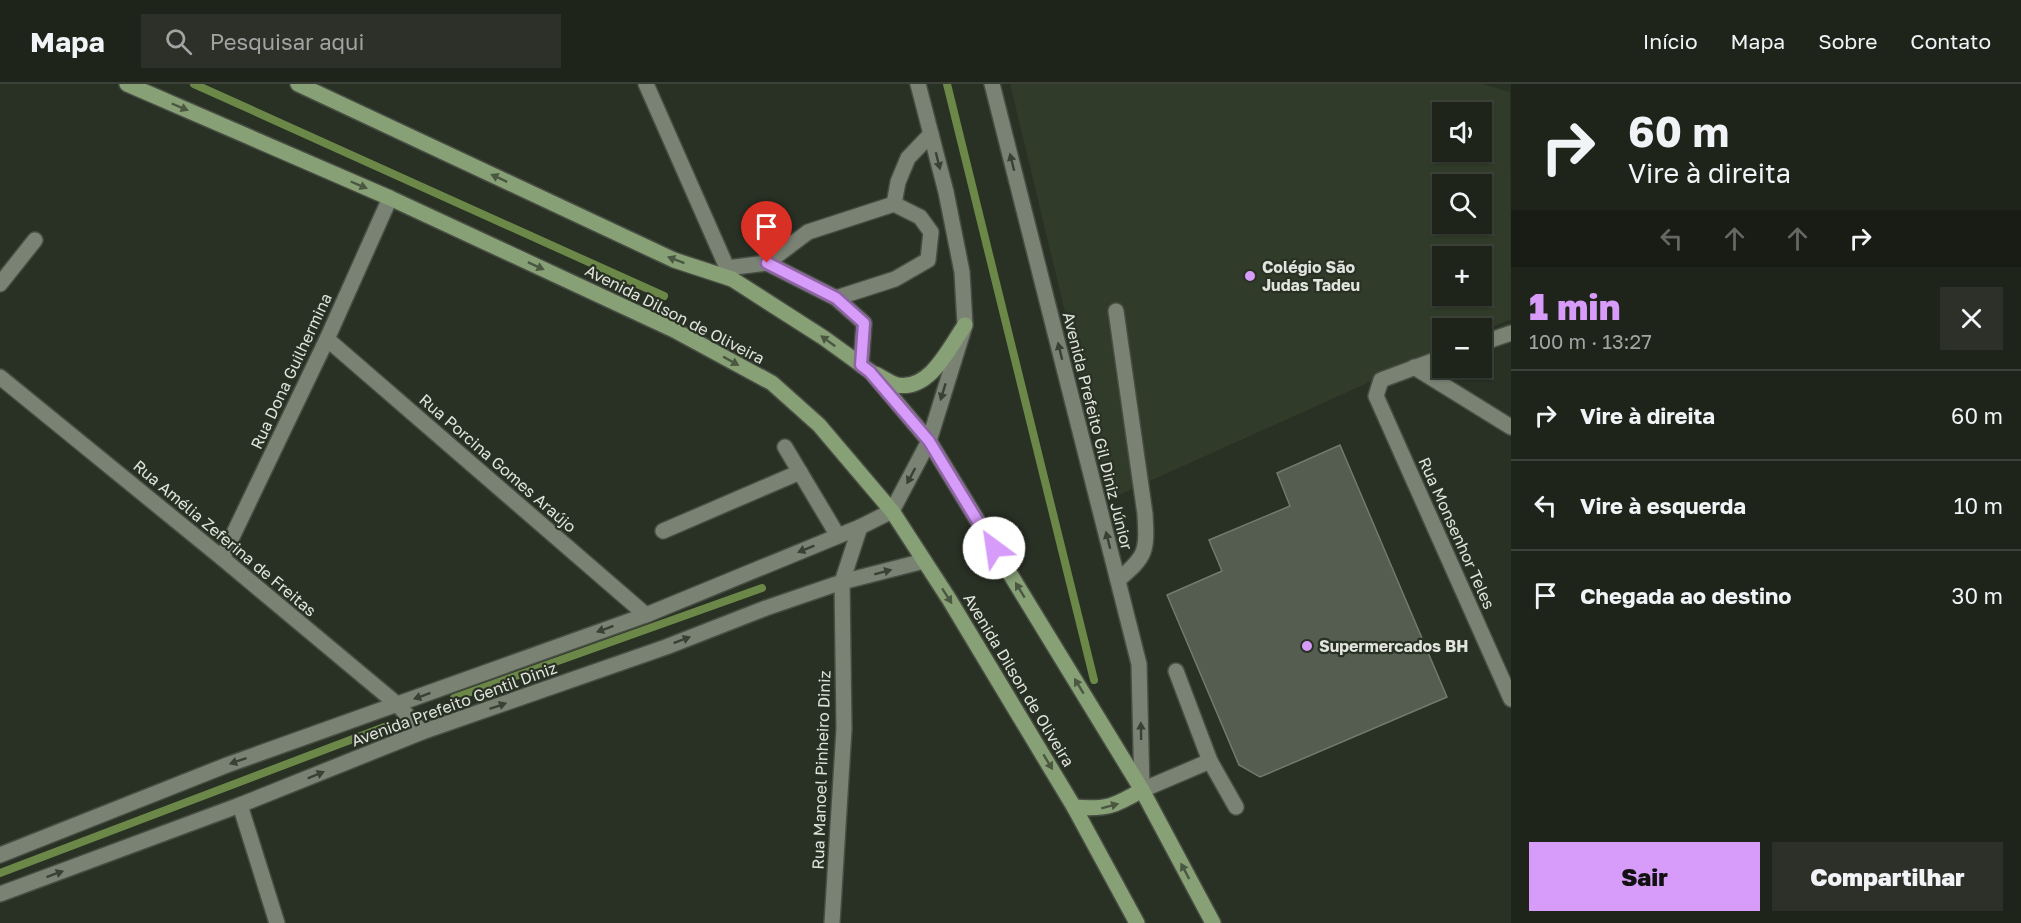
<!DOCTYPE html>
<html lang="pt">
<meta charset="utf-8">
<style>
:root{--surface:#1f241b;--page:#2c3028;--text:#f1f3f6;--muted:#a1a4a3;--line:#3c413a;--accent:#d79bf9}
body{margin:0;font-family:"Golos Text",sans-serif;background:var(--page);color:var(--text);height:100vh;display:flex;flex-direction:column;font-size:22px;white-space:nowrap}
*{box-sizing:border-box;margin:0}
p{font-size:20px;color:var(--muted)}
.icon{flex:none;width:33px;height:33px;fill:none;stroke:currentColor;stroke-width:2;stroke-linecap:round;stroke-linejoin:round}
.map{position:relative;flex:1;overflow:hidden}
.panel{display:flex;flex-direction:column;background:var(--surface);width:510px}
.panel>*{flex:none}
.hud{background:#1f241b;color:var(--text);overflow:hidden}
.fabs{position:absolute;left:1432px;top:18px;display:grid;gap:12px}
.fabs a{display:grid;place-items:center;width:60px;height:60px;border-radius:0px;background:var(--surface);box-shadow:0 2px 4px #0004,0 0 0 2px var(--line);font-size:30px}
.pin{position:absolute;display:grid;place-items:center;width:51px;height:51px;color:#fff;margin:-62px -26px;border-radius:50% 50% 50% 0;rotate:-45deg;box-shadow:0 0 6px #0007}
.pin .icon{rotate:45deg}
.me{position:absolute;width:66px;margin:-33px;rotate:329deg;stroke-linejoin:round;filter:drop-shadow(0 0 4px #0008)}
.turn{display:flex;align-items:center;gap:21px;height:126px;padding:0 18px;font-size:27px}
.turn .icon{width:78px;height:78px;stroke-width:2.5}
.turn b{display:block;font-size:42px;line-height:51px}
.lanes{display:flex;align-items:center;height:57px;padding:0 18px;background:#0003;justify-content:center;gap:30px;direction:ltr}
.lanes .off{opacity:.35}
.round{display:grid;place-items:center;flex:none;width:63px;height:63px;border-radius:0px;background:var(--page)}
.overview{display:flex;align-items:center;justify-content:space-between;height:102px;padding:0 18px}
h1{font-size:36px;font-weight:800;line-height:45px;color:var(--accent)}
.button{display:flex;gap:12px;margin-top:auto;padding:12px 18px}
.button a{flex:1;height:69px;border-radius:0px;background:var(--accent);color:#111;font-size:24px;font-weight:800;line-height:69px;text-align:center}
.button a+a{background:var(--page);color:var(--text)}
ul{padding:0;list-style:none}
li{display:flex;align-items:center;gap:18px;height:90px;padding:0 18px;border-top:2px solid var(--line)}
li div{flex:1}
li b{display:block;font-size:22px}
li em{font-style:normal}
header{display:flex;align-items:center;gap:36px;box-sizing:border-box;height:84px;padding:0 30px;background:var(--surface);border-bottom:2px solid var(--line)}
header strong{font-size:28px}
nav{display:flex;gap:33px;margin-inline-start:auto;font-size:21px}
.search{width:420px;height:54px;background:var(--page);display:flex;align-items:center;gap:15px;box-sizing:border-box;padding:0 21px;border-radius:0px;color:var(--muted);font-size:22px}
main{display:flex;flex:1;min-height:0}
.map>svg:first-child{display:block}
</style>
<header>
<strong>Mapa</strong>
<div class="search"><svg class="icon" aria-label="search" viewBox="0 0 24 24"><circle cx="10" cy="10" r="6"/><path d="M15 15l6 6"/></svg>Pesquisar aqui</div>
<nav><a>Início</a><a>Mapa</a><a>Sobre</a><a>Contato</a></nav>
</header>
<main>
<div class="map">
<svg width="1511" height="839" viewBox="0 0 1511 839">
<rect width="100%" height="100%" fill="#293024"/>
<path fill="#303b29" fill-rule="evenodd" d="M1010 0H1483L1510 8 1511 235 1482 248V244H1443V265L1110 415ZM1443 28H1482V68H1443ZM1443 100H1482V140H1443ZM1443 172H1482V212H1443Z"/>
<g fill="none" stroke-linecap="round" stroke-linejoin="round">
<g stroke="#6b8849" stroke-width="8">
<path d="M194 0 664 212"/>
<path d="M947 0 1094 596"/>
<path d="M454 614 762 504"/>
<path d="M0 789 387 642"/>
</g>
</g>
<path fill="#555d50" stroke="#727a6c" stroke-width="1.5" d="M1340 361 1447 613 1260 693 1239 681 1167 511 1222 487 1209 456 1290 422 1277 389Z"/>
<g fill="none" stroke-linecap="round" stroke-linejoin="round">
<g stroke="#474d42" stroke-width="18">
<g id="minor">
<path d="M646 0 732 195"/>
<path d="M992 0 1139 580 1142 706 1210 677 1236 723"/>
<path d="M894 120 898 98 908 74 931 50"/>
<path d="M767 179 808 148 894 120 920 133 931 148 928 176 895 195 836 214"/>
<path d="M727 184 767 179 836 214 864 239 861 281"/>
<path d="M0 200 35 156"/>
<path d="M1116 227 1145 430C1147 467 1147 472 1118 496"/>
<path d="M327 255 646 531"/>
<path d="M1482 259 1511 249"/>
<path d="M1443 273 1381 296 1376 312 1511 615"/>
<path d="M1414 283 1511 343"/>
<path d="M0 293 222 474 398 621 422 648"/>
<path d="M785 363 838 452"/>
<path d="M663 447 800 388"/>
<path d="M222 474 327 255 390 114"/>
<path d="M1176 587 1210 677"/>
<path d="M240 721 277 839"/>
<path d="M0 771 227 681 646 531 860 443 892 427 929 357 965 241 962 188 946 108 918 0"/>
<path d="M0 810 240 721 422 648 666 563 766 524 842 498 924 477"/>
<path d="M832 839 844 645 842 498 860 443"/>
</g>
</g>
<g stroke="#474d42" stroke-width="18">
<g id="major">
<path d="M127 0 390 114 674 246 772 299 819 341 892 427 949 515 1074 723 1137 839"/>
<path d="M298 0 674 176 732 195 824 254 871 288 929 357 1142 706 1213 839"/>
<path d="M875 290C882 293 890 299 897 301 930 307 949 264 965 241"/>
<path d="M1074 723C1106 726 1115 722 1142 706"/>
</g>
</g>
<use href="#minor" stroke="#7a8274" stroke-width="15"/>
<use href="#major" stroke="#87a076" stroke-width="15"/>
</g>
<defs><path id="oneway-solid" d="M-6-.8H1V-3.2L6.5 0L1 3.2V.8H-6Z" transform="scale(1.5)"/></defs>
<g fill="#4a5741">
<use href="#oneway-solid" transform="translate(180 23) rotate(23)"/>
<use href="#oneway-solid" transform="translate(499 94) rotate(-155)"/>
<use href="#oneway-solid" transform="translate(359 101) rotate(23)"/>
<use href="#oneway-solid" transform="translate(676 176) rotate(-159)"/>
<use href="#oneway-solid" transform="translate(536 182) rotate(25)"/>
<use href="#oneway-solid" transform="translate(828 257) rotate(-144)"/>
<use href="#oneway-solid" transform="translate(731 277) rotate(29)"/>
<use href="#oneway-solid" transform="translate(1020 506) rotate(-121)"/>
<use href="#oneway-solid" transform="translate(947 512) rotate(57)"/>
<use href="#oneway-solid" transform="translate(1079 602) rotate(-121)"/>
<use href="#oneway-solid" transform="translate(1048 678) rotate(59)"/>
<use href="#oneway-solid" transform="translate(1110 722) rotate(-15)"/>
<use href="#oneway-solid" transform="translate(1185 787) rotate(-118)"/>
</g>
<g fill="#394034">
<use href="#oneway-solid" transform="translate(938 77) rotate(76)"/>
<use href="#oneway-solid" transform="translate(1012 78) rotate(-104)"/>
<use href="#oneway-solid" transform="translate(1060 267) rotate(-104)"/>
<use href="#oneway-solid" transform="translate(943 308) rotate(107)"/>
<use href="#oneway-solid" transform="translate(911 392) rotate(118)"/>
<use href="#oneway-solid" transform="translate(1108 456) rotate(-104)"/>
<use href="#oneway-solid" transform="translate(806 465) rotate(158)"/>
<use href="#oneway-solid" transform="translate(883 488) rotate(-15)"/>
<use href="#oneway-solid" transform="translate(605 545) rotate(160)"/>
<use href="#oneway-solid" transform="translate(682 556) rotate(-21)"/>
<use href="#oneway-solid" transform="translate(422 612) rotate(160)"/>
<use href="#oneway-solid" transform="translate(498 622) rotate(-19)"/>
<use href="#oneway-solid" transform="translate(1141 647) rotate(-91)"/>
<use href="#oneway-solid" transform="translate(238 677) rotate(161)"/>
<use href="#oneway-solid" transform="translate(316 691) rotate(-22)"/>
<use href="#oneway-solid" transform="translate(55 790) rotate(-20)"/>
</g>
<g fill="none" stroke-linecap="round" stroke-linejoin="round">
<g stroke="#8c65a2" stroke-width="15">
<path id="route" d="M767 179 836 214 864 239 861 281 870 288 929 357 994 464"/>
</g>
<use href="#route" stroke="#d79bf9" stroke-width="10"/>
</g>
<g fill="#d79bf9" stroke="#293024" stroke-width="2">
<circle cx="1250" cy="192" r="6"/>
<circle cx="1307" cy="562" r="6"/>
</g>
<g text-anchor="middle" stroke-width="4.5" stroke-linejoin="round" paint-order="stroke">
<g font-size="16" font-weight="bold" fill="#e0e4dc" stroke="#293024" text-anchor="start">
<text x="1262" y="189">Colégio São<tspan x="1262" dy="18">Judas Tadeu</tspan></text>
<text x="1319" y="568">Supermercados BH</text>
</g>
<g font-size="16" fill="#e0e4dc" stroke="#293024">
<text transform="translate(675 230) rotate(27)" y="6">Avenida Dilson de Oliveira</text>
<text transform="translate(291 287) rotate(-65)" y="6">Rua Dona Guilhermina</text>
<text transform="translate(1098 347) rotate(76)" y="6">Avenida Prefeito Gil Diniz Júnior</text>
<text transform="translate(498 379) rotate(41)" y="6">Rua Porcina Gomes Araújo</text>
<text transform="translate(1457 449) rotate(66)" y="6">Rua Monsenhor Teles</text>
<text transform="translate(225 454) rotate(40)" y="6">Rua Amélia Zeferina de Freitas</text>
<text transform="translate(1019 596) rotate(59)" y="6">Avenida Dilson de Oliveira</text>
<text transform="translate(454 620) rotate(-20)" y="6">Avenida Prefeito Gentil Diniz</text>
<text transform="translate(821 686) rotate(-88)" y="6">Rua Manoel Pinheiro Diniz</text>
</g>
</g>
</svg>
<div class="fabs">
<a><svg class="icon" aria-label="sound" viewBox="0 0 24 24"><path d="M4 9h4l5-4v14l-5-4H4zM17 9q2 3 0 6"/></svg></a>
<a><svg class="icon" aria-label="search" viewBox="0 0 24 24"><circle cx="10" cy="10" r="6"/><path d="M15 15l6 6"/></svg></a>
<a>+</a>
<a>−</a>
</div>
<div class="pin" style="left:767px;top:179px;background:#d93025"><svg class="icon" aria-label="arrive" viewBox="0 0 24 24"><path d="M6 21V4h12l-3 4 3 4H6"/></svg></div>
<svg class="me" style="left:994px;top:464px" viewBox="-20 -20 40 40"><circle r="19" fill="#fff"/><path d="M0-13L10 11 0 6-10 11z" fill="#d79bf9"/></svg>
</div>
<section class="panel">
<div class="hud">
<div class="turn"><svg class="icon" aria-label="right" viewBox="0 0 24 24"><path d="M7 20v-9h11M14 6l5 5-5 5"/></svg><div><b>60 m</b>Vire à direita</div></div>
<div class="lanes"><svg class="icon off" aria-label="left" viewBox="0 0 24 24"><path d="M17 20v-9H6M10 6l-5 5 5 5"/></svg><svg class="icon off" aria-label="ahead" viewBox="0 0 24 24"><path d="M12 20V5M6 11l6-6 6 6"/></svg><svg class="icon off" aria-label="ahead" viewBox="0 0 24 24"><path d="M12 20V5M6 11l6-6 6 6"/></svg><svg class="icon" aria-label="right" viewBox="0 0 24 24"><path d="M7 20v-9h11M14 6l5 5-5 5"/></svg></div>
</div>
<div class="overview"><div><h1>1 min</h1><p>100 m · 13:27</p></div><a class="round"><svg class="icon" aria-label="close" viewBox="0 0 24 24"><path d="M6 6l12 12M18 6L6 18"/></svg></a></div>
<ul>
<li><svg class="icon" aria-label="right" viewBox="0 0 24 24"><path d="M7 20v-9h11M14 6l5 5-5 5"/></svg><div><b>Vire à direita</b></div><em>60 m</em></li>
<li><svg class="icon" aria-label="left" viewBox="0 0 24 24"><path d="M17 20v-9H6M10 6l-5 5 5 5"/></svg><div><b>Vire à esquerda</b></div><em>10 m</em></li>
<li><svg class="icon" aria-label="arrive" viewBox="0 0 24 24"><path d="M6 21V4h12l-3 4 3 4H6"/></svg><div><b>Chegada ao destino</b></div><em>30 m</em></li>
</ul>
<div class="button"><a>Sair</a><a>Compartilhar</a></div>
</section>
</main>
